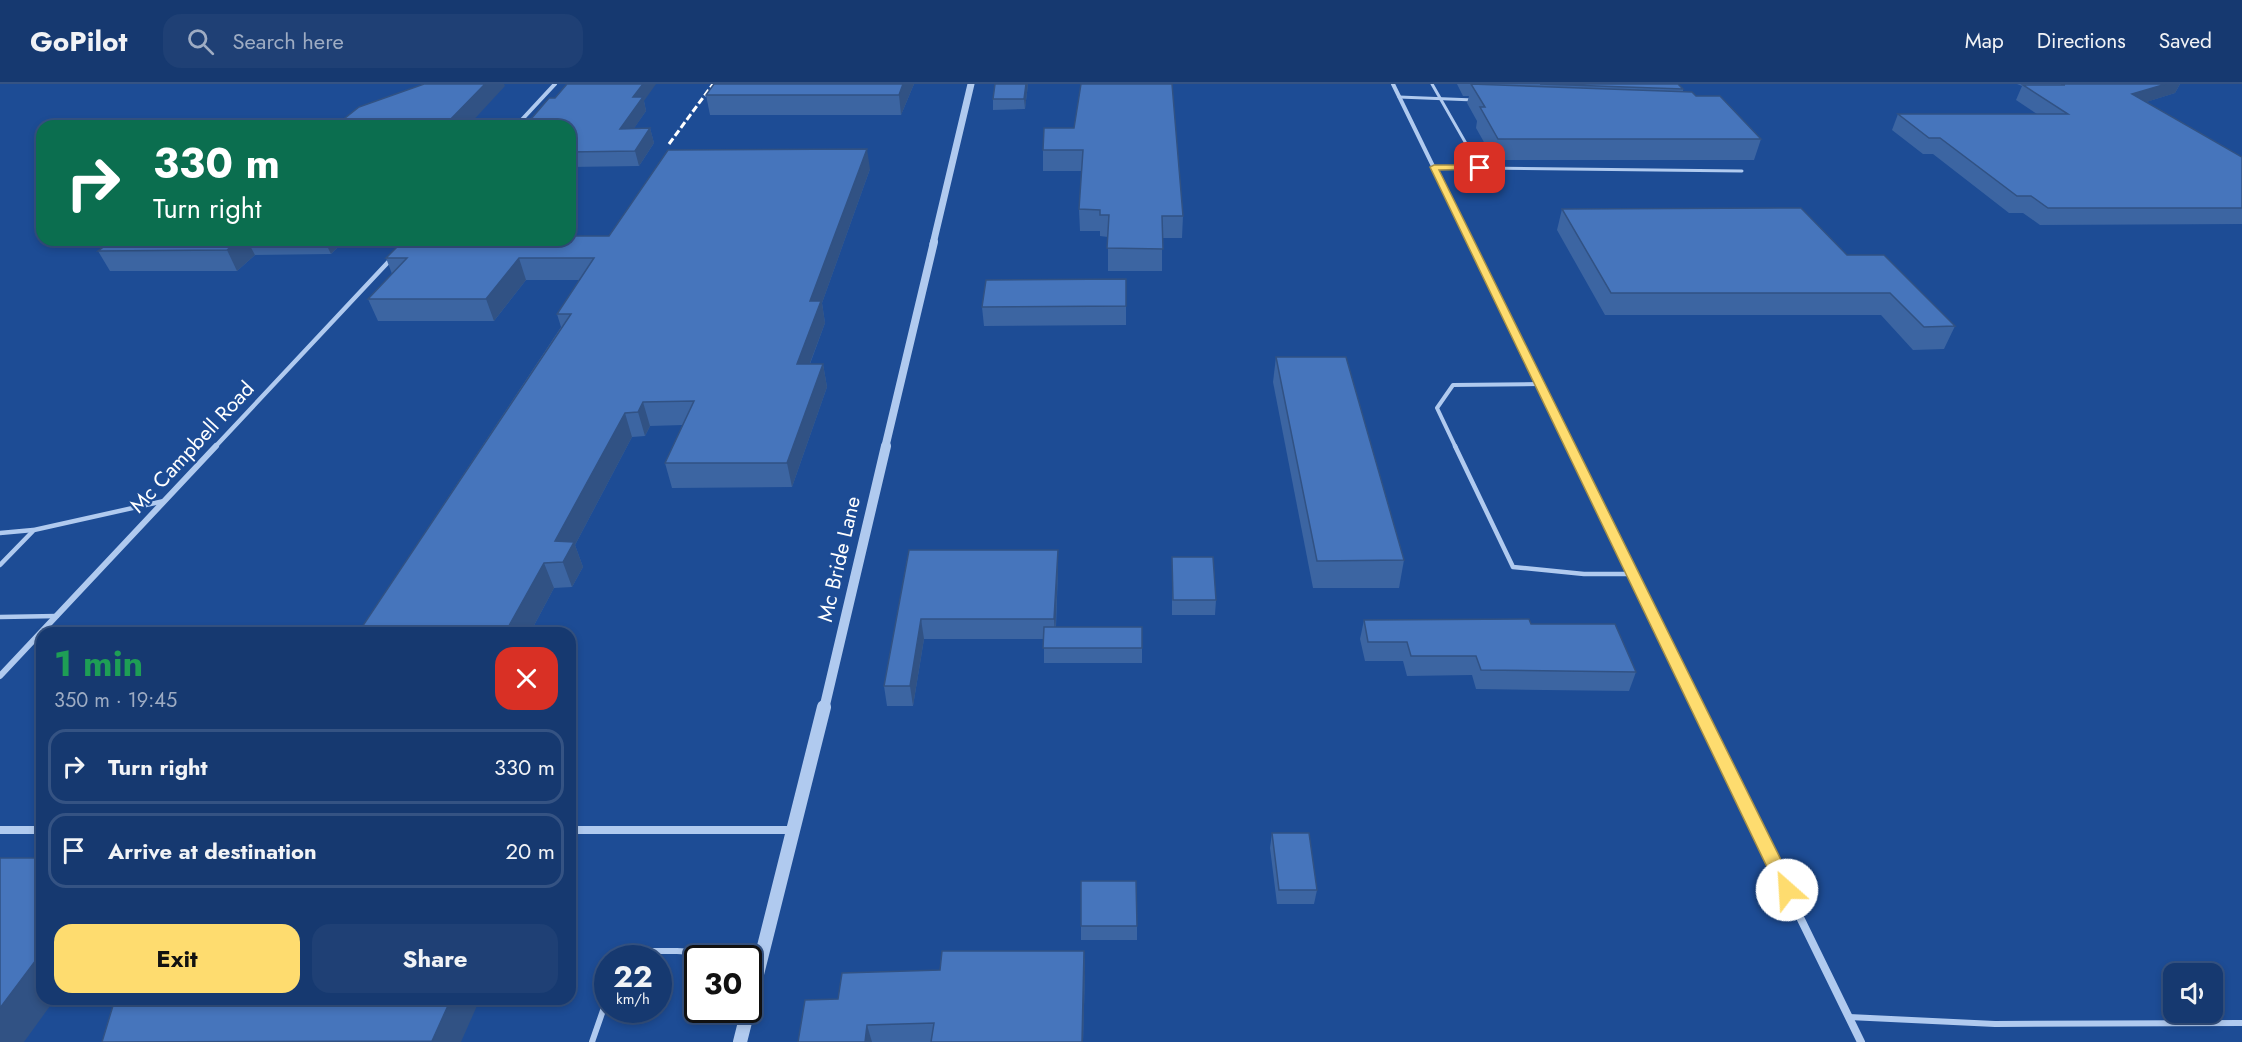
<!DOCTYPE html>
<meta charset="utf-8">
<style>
:root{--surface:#163970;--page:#1f4075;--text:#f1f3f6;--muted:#9eacc3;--line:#355383;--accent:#fedc6f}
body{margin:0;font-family:Jost,sans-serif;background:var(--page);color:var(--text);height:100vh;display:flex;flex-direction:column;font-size:22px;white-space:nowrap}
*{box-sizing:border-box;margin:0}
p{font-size:20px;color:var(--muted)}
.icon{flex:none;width:33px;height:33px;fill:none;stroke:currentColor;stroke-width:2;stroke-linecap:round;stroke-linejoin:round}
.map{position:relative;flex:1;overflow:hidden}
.panel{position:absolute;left:36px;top:543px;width:540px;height:378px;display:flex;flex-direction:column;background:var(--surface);border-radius:18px;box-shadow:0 3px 9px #0003,0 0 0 2px var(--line)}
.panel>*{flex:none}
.top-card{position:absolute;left:36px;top:36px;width:540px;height:126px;border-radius:18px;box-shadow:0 3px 9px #0003,0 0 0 2px var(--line);background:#0b6e4f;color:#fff;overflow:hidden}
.buttons{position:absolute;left:2163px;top:879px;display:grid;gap:12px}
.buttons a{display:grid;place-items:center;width:60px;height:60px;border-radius:12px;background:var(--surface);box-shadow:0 3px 9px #0003,0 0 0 2px var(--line);font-size:30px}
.speed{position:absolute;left:594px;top:861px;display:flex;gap:12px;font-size:30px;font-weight:700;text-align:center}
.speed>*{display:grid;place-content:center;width:78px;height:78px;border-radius:50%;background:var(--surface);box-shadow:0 3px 9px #0003,0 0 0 2px var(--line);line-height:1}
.speed small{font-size:15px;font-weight:400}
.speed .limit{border:3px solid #111;border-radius:9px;background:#fff;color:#111}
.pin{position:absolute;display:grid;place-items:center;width:51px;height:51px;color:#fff;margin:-26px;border-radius:12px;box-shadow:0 3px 9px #0006}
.me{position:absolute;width:66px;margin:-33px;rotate:334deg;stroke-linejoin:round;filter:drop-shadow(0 0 4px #0008)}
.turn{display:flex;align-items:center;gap:21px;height:126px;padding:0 18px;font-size:27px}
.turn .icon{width:78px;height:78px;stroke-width:2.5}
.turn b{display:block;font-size:42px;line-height:51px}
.round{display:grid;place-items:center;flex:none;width:63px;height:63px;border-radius:18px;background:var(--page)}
.head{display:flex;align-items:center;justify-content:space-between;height:102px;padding:0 18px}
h1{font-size:36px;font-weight:700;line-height:45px;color:#1e9e55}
.primary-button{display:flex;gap:12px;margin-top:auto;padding:12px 18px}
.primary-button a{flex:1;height:69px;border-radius:18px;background:var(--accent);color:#111;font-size:24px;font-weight:700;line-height:69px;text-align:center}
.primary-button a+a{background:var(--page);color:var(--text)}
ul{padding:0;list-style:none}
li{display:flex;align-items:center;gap:18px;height:75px;margin:0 12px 9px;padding:0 6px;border:3px solid var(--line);border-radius:18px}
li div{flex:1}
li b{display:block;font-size:22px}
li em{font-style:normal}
header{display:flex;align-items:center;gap:36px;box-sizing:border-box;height:84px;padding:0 30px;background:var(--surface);border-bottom:2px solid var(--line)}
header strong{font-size:28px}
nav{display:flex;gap:33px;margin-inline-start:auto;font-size:21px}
.search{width:420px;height:54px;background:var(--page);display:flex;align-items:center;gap:15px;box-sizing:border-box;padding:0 21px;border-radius:18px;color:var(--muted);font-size:22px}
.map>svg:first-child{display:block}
</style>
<header>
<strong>GoPilot</strong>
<div class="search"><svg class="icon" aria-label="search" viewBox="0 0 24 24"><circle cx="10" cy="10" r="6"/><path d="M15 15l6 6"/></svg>Search here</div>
<nav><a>Map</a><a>Directions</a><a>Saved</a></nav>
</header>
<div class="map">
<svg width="2242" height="958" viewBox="0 0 2242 958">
<rect width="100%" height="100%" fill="#1d4c95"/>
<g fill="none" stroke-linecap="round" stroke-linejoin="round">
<g stroke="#b0caef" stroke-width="3">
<path d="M1432 0 1480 84 1434 83"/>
<path d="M1399 13 1474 16"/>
<path d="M1480 84 1742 87"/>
</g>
<path stroke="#b0caef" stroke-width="4" d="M1456 364 1437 324 1453 301 1540 300"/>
<g stroke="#b0caef" stroke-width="4.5">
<path d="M1455 362 1513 483 1584 490H1632"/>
<path d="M0 449 33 446"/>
<path d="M0 481 34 446 164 417"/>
<path d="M0 533 57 532"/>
</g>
<g stroke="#b0caef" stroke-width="6">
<path d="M620 874 622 867H677L759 872"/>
<path d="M1849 933 1995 940 2242 939"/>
<path d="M592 958 608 912"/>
</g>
<g stroke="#b0caef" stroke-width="4">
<path d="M1393 0 1471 160"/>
<path d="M516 42 555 0"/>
</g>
<g stroke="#b0caef" stroke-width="4.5">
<path d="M1470 158 1571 364"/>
<path d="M214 364 392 174"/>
</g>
<g stroke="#b0caef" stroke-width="6">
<path d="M1570 362 1698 625"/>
<path d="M0 592 216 362"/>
</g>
<g stroke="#b0caef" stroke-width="8">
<path d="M1697 623 1861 958"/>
<path d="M0 746H42"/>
<path d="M570 746H794"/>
</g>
<path stroke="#b0caef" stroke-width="7" d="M933 160 971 0"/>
<path stroke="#b0caef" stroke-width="8" d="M885 364 934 158"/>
<path stroke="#b0caef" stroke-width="10" d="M824 625 886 362"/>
<path stroke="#b0caef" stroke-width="14" d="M740 958 824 623"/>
<path stroke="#fff" stroke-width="3" stroke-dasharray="7 3" stroke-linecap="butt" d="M669 60 713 0"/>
</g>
<g fill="#3c65a2">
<path d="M914 0 901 31H710L706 11Z"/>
<path d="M1028 0 1025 25 993 26V15Z"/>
<path d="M1457 0H1678L1683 5V7L1696 12 1761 55 1754 76H1494L1476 44 1477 37 1467 19 1469 12H1463Z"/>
<path d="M2017 0H2180L2175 9 2146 18 2242 73V140L2040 141 2023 129H2009L1933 70H1923L1892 46 1898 30H2037L2016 16 2022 2Z"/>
<path d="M644 17 646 27 634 44H650L654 59 639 82 570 83V42Z"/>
<path d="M1074 44 1183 132 1182 154H1162V187H1108V153L1100 152V147H1080L1079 125 1082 87H1043V66Z"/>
<path d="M870 85 822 219 825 239 810 280H823L827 303 792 403 672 404 665 379 683 341 650 342 645 352 632 353 575 461 583 483 572 503 554 504 530 549H358L561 243 557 230 580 196H526L494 237H378L368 215 392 190 386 174 609 152Z"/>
<path d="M1562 125 1847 171 1955 242 1944 265 1913 266 1881 231H1605L1557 146Z"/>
<path d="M113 156H345L331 170 255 171 237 187H110L98 167Z"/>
<path d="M1126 222V241L984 242 982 223Z"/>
<path d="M1276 273 1404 476 1399 504H1313L1273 298Z"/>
<path d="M909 466 1058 486 1056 543 1142 564V579H1044V555H924L913 622H887L884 602Z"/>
<path d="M1172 473 1216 516 1215 531H1172Z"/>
<path d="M1364 536 1531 540 1636 588 1629 607 1476 605 1472 591 1407 592 1403 577H1365L1360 555Z"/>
<path d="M1272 749 1317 806 1314 820H1277L1270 764Z"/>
<rect x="1081" y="842" width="56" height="14"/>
<path d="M1084 867 1085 888 1083 958H798L838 915 940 886Z"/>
</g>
<g fill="#315284">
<path d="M485 0H504L505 2 468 42H444Z"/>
<path d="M643 0H656L644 17 646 27 624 59 620 45 633 13Z"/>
<path d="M903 0H914L901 31 899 11Z"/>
<path d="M1026 0H1028L1025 25 1024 15Z"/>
<path d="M2166 0H2180L2175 9 2124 25 2132 10Z"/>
<path d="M650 44 654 59 639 82 635 67Z"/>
<path d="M867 65 870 85 822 219 825 239 801 303 797 280 810 217Z"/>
<path d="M239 156H247L255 171 237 187 227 166Z"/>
<path d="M324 156H345L331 170Z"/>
<path d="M519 174 526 196 494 237 486 215Z"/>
<path d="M823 280 827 303 792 403 787 379Z"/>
<path d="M643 318 650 342 645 352 638 328Z"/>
<path d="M625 329 632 353 575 461 583 483 572 503 555 457Z"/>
<path d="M1058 466V486L1055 555 1054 535Z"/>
<path d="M544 479 554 504 530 549H505Z"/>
<path d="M921 535 924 555 913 622 910 602Z"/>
<path d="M1084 867 1085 888 1083 958H1082Z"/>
<path d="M42 868V915H55L24 958H0V924Z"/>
<path d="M451 915H480L461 958H432Z"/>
<path d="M867 941 872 958H865Z"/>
</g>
<g fill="#4675bc" stroke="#315284" stroke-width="1.5">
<path d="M424 0H485L444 42H335L359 23Z"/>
<path d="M567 0H643L633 13H643L620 45 650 44 635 67 570 68V42H525L549 14H555Z"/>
<path d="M714 0H903L899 11H706Z"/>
<path d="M995 0H1026L1024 15H993Z"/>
<path d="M1081 0H1172L1183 132H1162L1163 165 1107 164 1109 131H1100V126L1079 125 1083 66H1043L1044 44H1074Z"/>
<path d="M1471 0 1692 8 1696 12H1720L1761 55H1498L1480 23H1485Z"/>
<path d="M1540 0H1678L1683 5Z"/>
<path d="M2061 0H2166L2132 10 2242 73V124H2048L2031 112H2017L1940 54H1929L1898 30H2068L2023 1H2065Z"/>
<path d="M867 65 810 217H821L797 280H823L787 379H665L694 317 643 318 638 328 625 329 555 457 574 458 563 478 544 479 505 549H358L571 230H557L594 174H519L486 215H368L407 174H386L404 156H570V152H609L668 66Z"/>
<path d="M1801 124 1847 171H1884L1955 242 1924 243 1890 209H1611L1562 125Z"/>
<path d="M113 156H239L227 166 98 167Z"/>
<path d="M1126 195V222L982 223 986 196Z"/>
<path d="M1276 273H1346L1404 476 1317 477Z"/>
<path d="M909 466H1058L1054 535H921L910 602H884Z"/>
<path d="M1172 473H1213L1216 516H1173Z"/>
<path d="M1529 535 1531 540H1615L1636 588 1481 586 1476 572H1411L1407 558H1368L1364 536Z"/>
<path d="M1044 543H1142V564H1043Z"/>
<path d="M1272 749H1309L1317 806H1279Z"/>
<path d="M0 774H42V868L0 924Z"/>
<path d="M1081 797H1136L1137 842H1081Z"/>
<path d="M942 867H1084L1082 958H931L934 939 867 941 865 958H798L805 916 838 915 842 889 940 886Z"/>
<path d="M115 915H451L432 957 102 958Z"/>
</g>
<path fill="#fedc6f" stroke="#a58f48" stroke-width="1.5" d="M1480 81 1484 84 1483 85 1439 86 1796 806 1793 812 1787 814 1781 812 1430 83 1434 81Z"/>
<g text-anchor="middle" stroke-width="4.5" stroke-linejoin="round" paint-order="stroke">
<g font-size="21" fill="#fff" stroke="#1d4c95">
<text transform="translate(192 363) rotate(-47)" y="7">Mc Campbell Road</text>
<text transform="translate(839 475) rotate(-77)" y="7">Mc Bride Lane</text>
</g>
</g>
</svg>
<div class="buttons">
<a><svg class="icon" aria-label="sound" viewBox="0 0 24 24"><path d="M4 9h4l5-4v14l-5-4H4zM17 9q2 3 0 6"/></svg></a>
</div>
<div class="speed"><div>22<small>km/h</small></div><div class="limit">30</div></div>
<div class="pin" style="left:1480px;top:84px;background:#d93025"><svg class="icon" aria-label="arrive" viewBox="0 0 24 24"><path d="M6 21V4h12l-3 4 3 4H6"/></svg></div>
<svg class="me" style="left:1787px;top:806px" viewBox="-20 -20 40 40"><circle r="19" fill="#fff"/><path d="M0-13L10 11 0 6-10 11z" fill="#fedc6f"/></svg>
<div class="top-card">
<div class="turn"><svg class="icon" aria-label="right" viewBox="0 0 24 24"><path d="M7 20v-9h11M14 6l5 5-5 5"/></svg><div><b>330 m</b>Turn right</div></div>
</div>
<section class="panel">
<div class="head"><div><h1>1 min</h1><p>350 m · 19:45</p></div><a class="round" style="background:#d93025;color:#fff"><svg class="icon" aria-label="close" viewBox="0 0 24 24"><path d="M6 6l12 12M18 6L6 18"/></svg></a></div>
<ul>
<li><svg class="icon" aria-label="right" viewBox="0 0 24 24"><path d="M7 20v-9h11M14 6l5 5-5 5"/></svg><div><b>Turn right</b></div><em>330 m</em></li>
<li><svg class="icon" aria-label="arrive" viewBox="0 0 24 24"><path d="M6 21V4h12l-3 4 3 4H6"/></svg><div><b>Arrive at destination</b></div><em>20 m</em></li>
</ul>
<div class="primary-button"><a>Exit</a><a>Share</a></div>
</section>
</div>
